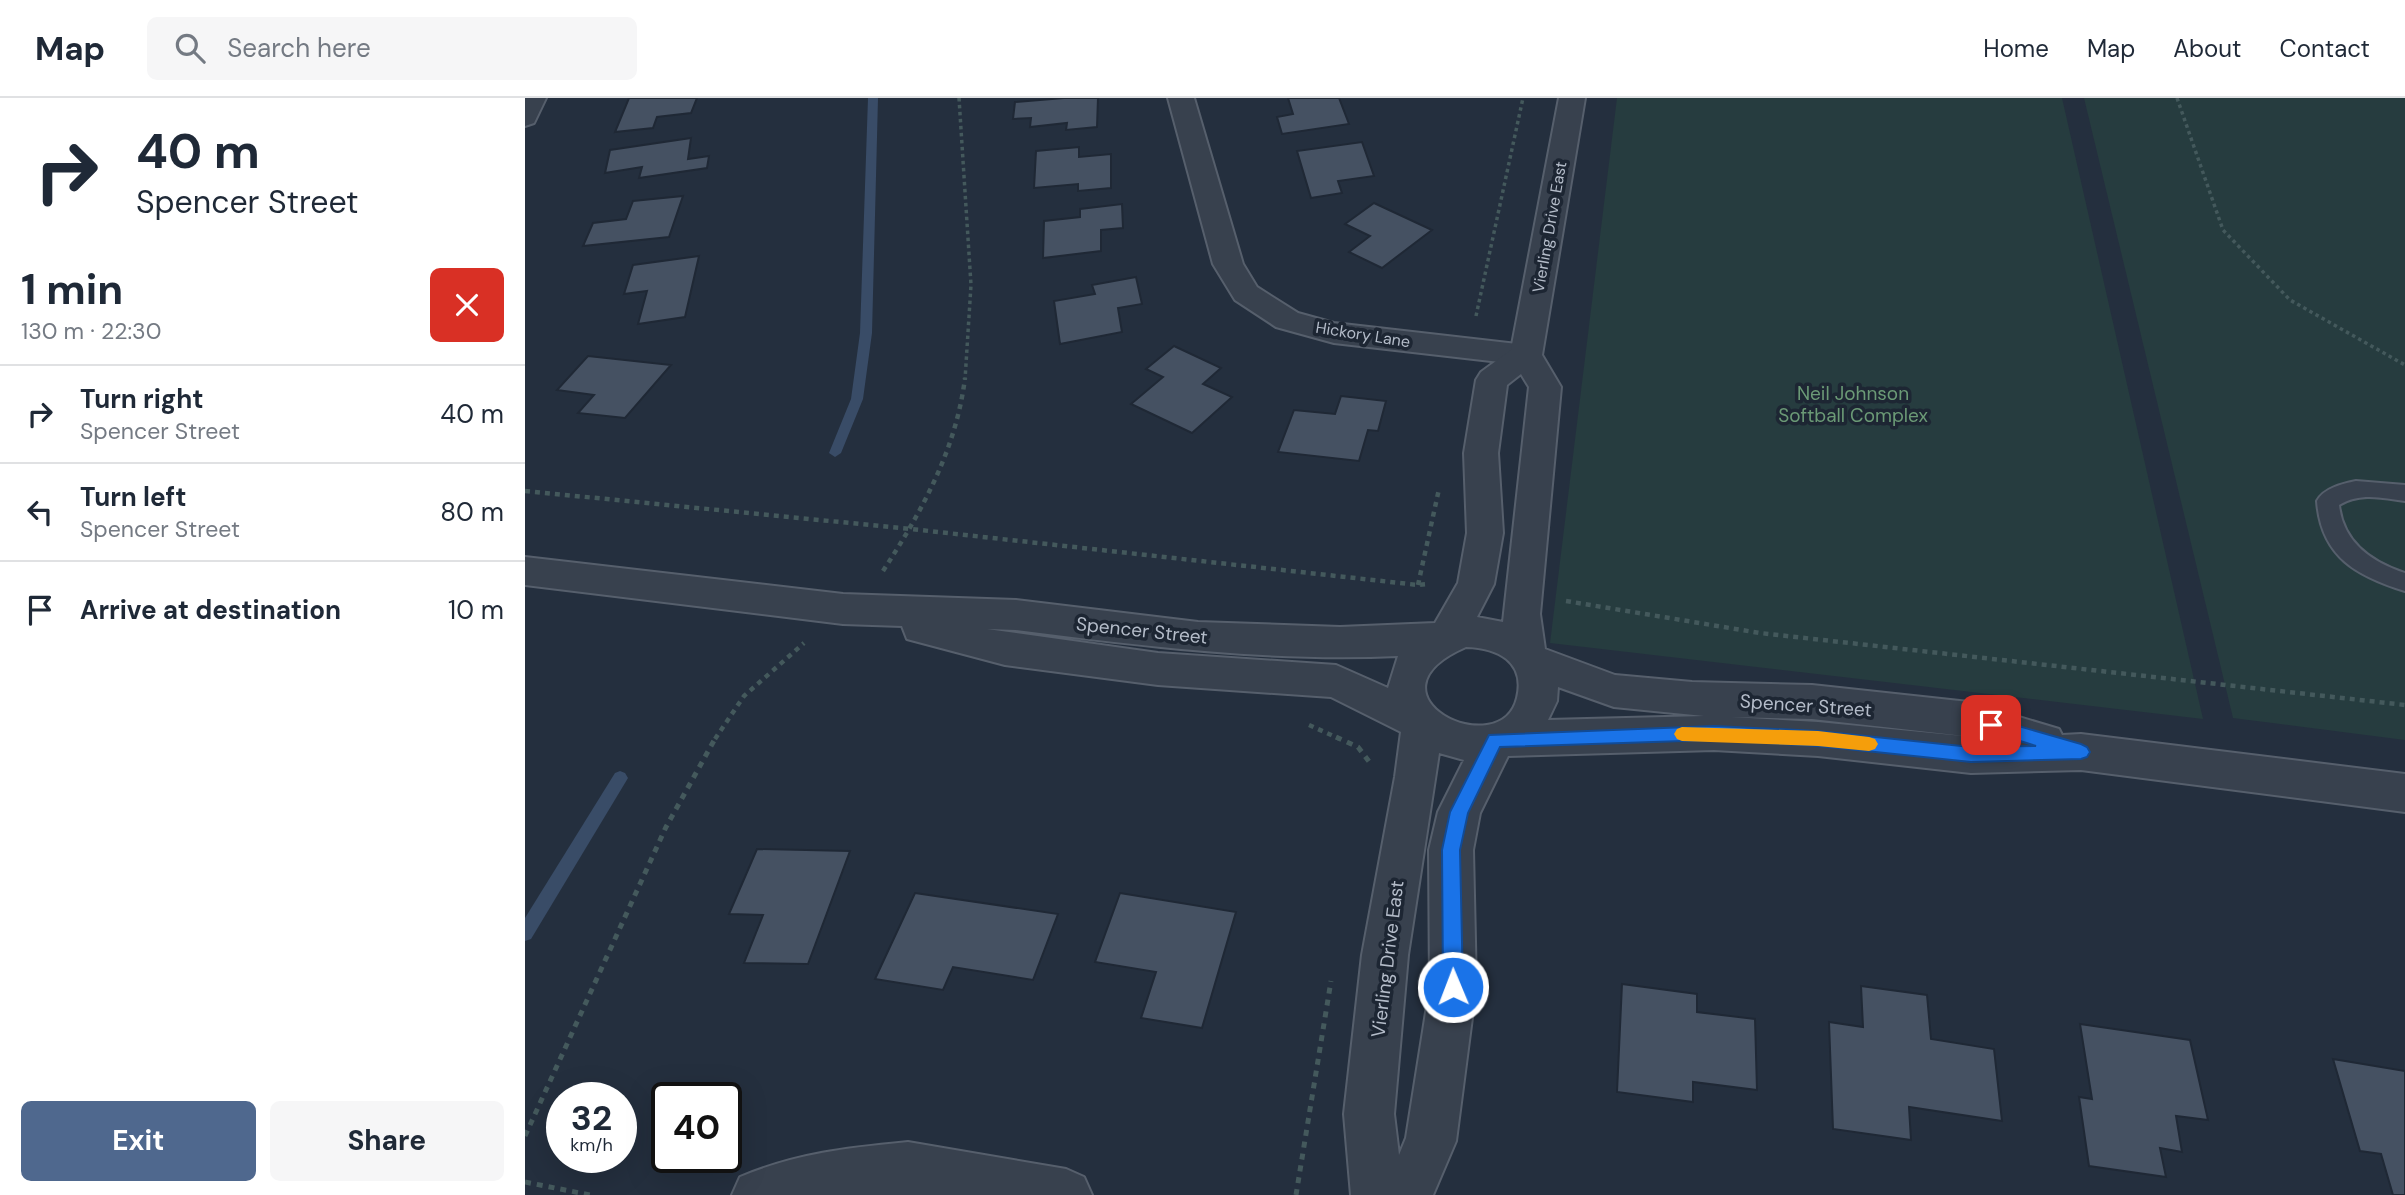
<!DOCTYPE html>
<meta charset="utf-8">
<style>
:root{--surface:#fff;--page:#f6f6f7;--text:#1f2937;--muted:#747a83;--line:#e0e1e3;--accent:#4f688e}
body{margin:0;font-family:"DM Sans",sans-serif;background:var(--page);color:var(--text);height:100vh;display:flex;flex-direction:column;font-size:26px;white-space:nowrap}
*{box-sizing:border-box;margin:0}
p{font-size:23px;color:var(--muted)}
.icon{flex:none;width:38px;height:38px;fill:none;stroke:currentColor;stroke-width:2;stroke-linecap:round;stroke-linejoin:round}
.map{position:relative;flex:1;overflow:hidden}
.side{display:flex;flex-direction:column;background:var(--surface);width:525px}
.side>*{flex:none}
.top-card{background:#fff;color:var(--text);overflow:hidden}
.speed{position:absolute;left:21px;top:984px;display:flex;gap:14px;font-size:35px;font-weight:700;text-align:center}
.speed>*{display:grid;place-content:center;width:91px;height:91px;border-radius:50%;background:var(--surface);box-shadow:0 7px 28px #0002;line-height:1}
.speed small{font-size:18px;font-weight:400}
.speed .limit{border:4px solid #111;border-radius:10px;background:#fff;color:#111}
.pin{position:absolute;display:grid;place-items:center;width:60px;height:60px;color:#fff;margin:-30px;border-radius:14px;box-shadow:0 4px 10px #0006}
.me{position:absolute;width:77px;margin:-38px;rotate:359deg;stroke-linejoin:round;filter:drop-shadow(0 0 5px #0008)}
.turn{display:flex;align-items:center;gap:24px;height:147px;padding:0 21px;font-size:32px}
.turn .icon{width:91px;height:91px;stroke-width:2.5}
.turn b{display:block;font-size:49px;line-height:60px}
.round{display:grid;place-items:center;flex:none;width:74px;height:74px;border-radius:10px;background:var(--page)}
.overview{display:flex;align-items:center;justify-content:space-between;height:119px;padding:0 21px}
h1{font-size:42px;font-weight:700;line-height:52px}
.primary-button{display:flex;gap:14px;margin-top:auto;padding:14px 21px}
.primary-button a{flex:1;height:80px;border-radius:10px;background:var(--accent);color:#fff;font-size:28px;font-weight:700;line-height:80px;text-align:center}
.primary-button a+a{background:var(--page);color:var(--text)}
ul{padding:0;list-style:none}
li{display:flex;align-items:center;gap:21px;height:98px;padding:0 21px;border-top:2px solid var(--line)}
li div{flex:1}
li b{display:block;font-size:26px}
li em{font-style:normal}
header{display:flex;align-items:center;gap:42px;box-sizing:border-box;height:98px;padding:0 35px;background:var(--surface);border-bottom:2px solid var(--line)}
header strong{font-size:33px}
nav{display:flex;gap:38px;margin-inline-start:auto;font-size:24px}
.search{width:490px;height:63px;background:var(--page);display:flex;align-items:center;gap:18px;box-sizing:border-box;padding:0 24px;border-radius:10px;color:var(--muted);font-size:26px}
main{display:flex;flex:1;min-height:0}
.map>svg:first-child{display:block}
</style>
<header>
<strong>Map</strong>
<div class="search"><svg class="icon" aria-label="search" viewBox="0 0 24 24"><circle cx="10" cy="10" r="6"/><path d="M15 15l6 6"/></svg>Search here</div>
<nav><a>Home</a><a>Map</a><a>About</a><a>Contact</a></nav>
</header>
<main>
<section class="side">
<div class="top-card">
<div class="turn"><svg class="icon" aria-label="right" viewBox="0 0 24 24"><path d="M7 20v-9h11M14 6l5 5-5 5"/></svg><div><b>40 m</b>Spencer Street</div></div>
</div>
<div class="overview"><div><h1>1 min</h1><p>130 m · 22:30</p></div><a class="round" style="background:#d93025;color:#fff"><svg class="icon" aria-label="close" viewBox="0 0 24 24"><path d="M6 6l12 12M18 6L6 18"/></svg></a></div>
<ul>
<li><svg class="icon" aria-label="right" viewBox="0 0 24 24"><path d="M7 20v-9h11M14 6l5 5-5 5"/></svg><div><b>Turn right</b><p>Spencer Street</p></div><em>40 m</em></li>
<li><svg class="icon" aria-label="left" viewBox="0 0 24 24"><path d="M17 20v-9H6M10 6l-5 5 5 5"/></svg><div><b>Turn left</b><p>Spencer Street</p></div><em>80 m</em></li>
<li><svg class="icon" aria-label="arrive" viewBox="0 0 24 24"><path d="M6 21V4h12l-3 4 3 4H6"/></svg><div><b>Arrive at destination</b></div><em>10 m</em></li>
</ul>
<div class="primary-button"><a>Exit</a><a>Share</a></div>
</section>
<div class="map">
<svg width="1880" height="1097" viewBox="0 0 1880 1097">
<rect width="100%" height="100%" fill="#242f3e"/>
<g fill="#263c3f">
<path d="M1092 0H1537L1678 621 1025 545Z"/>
<path d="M1559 0H1880V642L1708 620Z"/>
</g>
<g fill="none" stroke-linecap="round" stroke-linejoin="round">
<g fill="#394c67" fill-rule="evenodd">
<path d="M343 0H353L347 235 338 301 316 355 310 359 304 355 326 301 335 235Z"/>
<path d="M95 673 100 675 103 680 100 685 6 841 0 843V820L90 675Z"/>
</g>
</g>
<g fill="#455162" stroke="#1f2835" stroke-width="2">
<path d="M104 0H172L166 15 132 19 128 30 90 34Z"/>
<path d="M539 0H573L572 29 541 32 542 25 505 29 506 20 488 21 490 4Z"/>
<path d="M763 0H814L824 26 757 36 752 19 768 16Z"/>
<path d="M166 40 163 61 184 58 182 70 114 80 117 69 80 75 85 52Z"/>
<path d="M837 44 849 78 813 83 817 95 786 100 772 53Z"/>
<path d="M554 49V59L586 56V90L553 93V86L509 90 511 53Z"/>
<path d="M158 98 144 139 58 148 68 125 101 121 108 103Z"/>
<path d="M849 105 907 132 857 170 824 154 845 138 820 126Z"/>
<path d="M597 106 598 130 576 132V153L518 160 519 123 555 119V111Z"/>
<path d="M174 158 160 219 113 226 122 193 99 196 108 167Z"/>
<path d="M611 179 617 206 593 210 597 234 535 246 529 203 570 196 567 187Z"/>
<path d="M649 248 696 270 678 286 707 299 667 335 606 306 638 279 621 271Z"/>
<path d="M63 258 146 267 100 320 53 315 69 297 32 292Z"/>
<path d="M816 298 861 303 853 333 843 332 834 363 753 354 769 312 810 316Z"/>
<path d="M232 751 325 753 283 866 219 865 238 817 204 816Z"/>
<path d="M390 795 533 816 508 882 428 869 418 892 350 881Z"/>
<path d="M595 795 711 814 677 930 616 920 631 874 570 864Z"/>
<path d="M1097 886 1172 896V914L1230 921 1232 992 1168 984V1004L1092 994Z"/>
<path d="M1336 888 1402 897 1406 941 1469 951 1477 1023 1384 1009 1386 1042 1308 1031 1304 924 1338 929Z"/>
<path d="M1555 926 1665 942 1683 1022 1651 1018 1657 1054 1635 1050 1641 1079 1564 1068 1554 999 1567 1001Z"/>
<path d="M1808 961 1880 973V1097H1868L1856 1056 1835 1053Z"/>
</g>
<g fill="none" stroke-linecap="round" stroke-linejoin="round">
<g stroke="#565f6c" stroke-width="4">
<path id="service" d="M1831 383 1880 387V403C1858 400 1835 394 1814 407 1818 444 1846 464 1880 475V493C1832 478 1796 459 1792 403 1799 390 1817 386 1831 383Z"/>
</g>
<g stroke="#565f6c" stroke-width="4">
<g id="minor">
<path d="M0 0H21L9 25 0 28Z"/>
<path d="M643 0H669L718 166 732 189 773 215 809 225 1001 247 1012 250 1017 257 1012 264 1001 267 809 245 751 229 710 202 688 166Z"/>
<path d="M383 1044 541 1071 559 1079 567 1097H207L215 1079C273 1055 321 1050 383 1044Z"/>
</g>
</g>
<g stroke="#565f6c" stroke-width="4">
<path id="tertiary" d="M1034 0H1060L1017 257 1036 289 1015 516 1020 551 1090 577 1167 584 1287 587 1444 604 1534 631 1537 637 1556 636 1880 676V714L1556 672 1446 675 1293 658 1189 652 983 658 955 715 948 752 951 889 931 1043 908 1097H826L819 1016 837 857 870 679 876 634 806 599 633 587 480 567 382 541 377 528 318 526 0 487V459L318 496 491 502 673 524 815 529 910 525 933 485 942 435 939 355 951 282 956 274 986 252ZM996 276 1004 289 978 524 952 519 969 486 978 435 973 355 982 287ZM462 531 491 532C618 548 745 564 873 558L863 590 811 567 633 555ZM941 549C972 550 1001 563 992 600 976 667 831 597 941 549ZM1033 589 1089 609 1179 618 1023 622 1032 603ZM1206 619 1287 621 1448 639 1293 624ZM914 655 939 662 913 714 904 752 905 889 881 1040 874 1057 869 1016 883 857Z"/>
</g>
<g stroke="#44595c" stroke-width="3.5" stroke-dasharray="3.5 3.5" stroke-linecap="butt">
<path d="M434 0 446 187 440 282"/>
<path d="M1652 0 1698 132 1765 202 1880 267"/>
<path d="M951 218 998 0"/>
</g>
<g stroke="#44595c" stroke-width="4.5" stroke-dasharray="5 5" stroke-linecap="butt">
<path d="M0 393 386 431 893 487 904 486"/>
<path d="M358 473C397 413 431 352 440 280"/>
<path d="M893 487 914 391"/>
<path d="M1041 503 1235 535 1880 607"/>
<path d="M784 627 815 641"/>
<path d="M190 641 219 598 279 545"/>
</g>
<g stroke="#44595c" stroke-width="5" stroke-dasharray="6 6" stroke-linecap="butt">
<path d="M811 639 833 649 846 666"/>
<path d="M0 1038 141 729 191 639"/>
<path d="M0 1084 65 1097"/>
<path d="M771 1097 806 883"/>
</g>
<use href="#service" fill="#38414e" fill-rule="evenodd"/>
<use href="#minor" fill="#38414e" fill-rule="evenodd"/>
<use href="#tertiary" fill="#38414e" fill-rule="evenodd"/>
</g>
<path fill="#1a73e8" stroke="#114b97" stroke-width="2" d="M1466 620 1556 646 1562 649 1565 654 1562 659 1556 661 1446 664 1293 648 1189 642 975 649 943 715 935 752 938 889 935 896 928 898 921 896 918 889 917 752 925 714 964 637 1189 628 1293 633 1446 649 1511 648 1460 632 1458 627 1460 622Z"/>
<path fill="#f59e0b" d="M1157 629 1293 633 1344 639 1350 641 1353 646 1350 651 1344 653 1293 648 1157 643 1152 641 1149 636 1152 631Z"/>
<g text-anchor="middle" stroke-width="7" stroke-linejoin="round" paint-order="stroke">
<g font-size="16" fill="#b4bcc9" stroke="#1d2633">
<text transform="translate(1024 129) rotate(-80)" y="6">Vierling Drive East</text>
<text transform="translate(838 236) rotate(9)" y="6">Hickory Lane</text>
</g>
<g font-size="19" fill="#6b9a76" stroke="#1d2633">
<text x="1328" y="302">Neil Johnson<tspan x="1328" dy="22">Softball Complex</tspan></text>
</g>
<g font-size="19" fill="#b4bcc9" stroke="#1d2633">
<text transform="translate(617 532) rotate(6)" y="7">Spencer Street</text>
<text transform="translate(1281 607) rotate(4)" y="7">Spencer Street</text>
<text transform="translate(862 861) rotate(-83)" y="7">Vierling Drive East</text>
</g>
</g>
</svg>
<div class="speed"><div>32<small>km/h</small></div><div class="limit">40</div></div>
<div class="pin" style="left:1466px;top:627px;background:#d93025"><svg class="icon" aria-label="arrive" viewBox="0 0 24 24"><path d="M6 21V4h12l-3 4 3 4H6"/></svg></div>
<svg class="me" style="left:928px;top:889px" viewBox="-20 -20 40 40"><circle r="17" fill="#1a73e8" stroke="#fff" stroke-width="3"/><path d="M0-11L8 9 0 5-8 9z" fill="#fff"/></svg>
</div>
</main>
